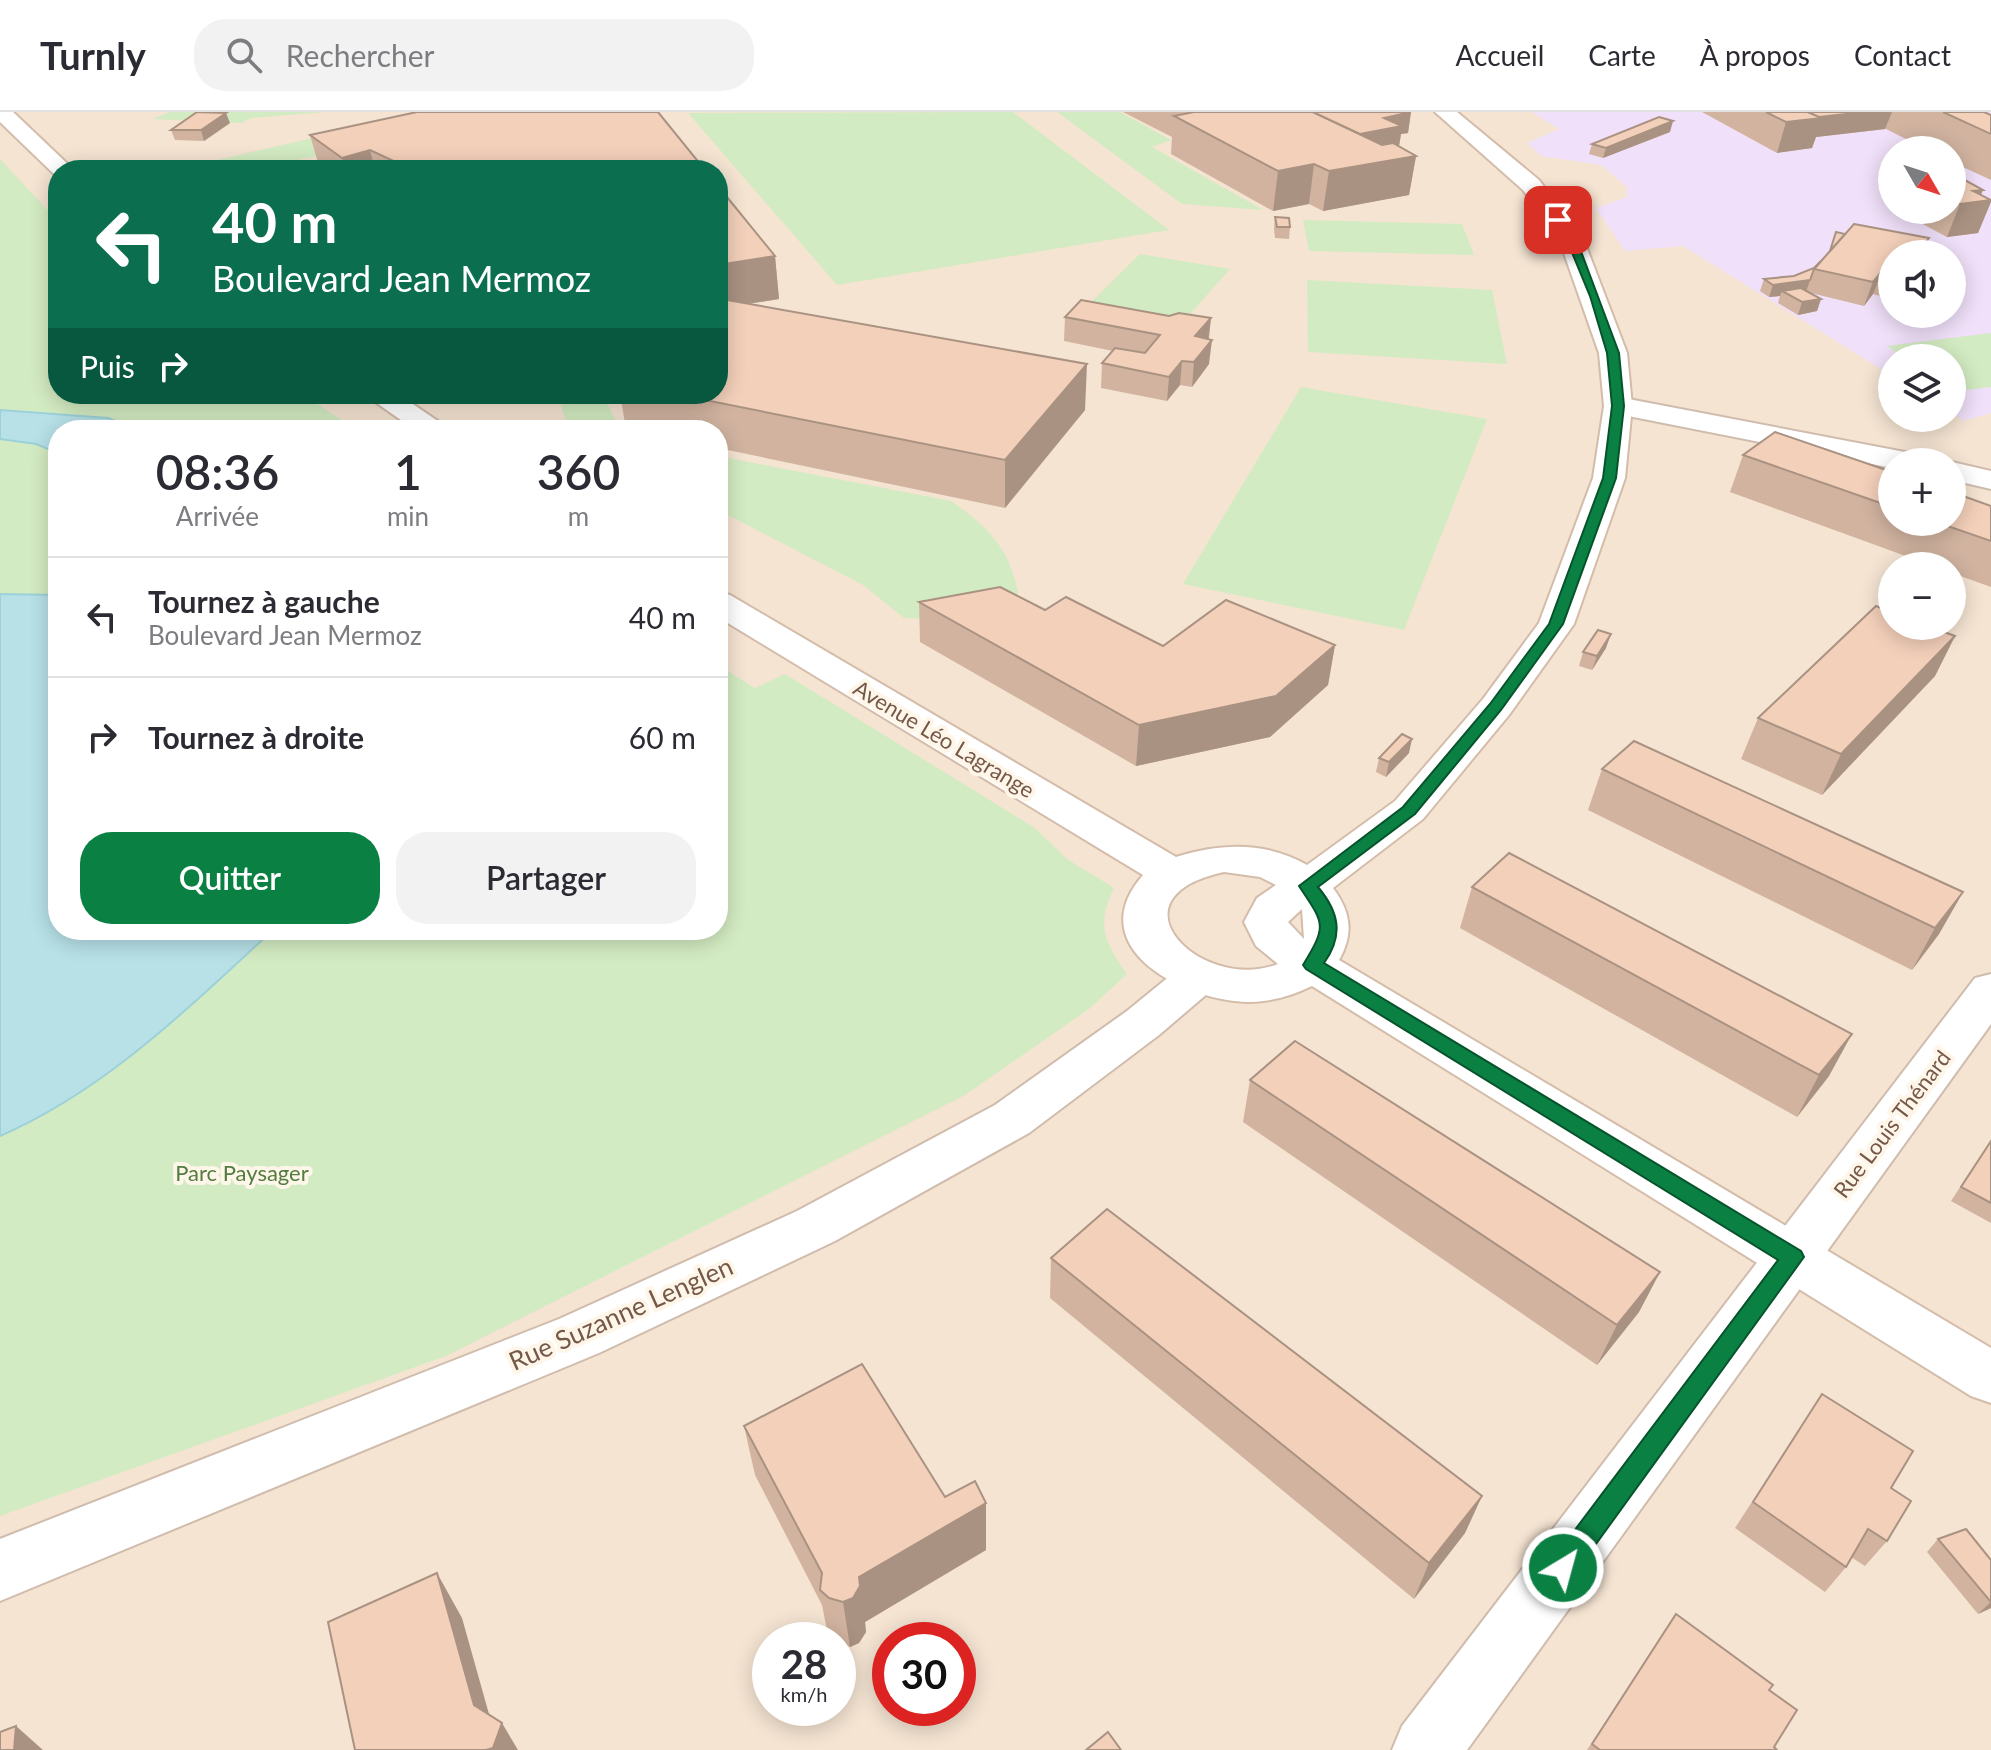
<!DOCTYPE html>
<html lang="fr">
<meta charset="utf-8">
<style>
:root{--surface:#fff;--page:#f2f2f3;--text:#2b2b33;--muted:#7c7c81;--line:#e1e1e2;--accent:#0b8043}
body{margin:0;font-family:Lato,sans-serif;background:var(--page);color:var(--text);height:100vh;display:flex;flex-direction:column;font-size:30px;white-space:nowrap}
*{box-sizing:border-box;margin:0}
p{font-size:26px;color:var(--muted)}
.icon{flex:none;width:44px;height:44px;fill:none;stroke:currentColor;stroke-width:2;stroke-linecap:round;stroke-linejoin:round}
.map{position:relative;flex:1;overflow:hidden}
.side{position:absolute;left:48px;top:308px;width:680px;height:520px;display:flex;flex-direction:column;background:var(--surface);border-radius:32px;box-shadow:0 4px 20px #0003}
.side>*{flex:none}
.guide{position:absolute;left:48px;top:48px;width:680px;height:244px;border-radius:32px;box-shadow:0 4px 20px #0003;background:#0b6e4f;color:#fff;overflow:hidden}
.needle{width:52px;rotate:129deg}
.controls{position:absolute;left:1878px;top:24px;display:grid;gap:16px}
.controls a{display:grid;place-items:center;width:88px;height:88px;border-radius:50%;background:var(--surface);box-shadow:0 4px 20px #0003;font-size:40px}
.speed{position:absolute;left:752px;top:1510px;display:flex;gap:16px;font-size:40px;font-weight:700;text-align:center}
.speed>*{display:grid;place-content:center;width:104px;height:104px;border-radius:50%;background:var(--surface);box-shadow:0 4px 20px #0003;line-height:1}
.speed small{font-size:20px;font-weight:400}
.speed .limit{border:12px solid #d22;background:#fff;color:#111}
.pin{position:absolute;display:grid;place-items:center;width:68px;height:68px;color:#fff;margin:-34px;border-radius:16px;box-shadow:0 4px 12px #0006}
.me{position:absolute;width:88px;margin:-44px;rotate:37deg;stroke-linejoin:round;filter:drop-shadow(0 0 6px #0008)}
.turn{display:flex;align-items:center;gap:28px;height:168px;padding:0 32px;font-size:36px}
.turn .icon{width:104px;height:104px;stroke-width:2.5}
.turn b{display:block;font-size:56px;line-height:68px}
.then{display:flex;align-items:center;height:76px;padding:0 32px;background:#0003;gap:16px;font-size:30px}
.eta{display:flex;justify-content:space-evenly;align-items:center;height:136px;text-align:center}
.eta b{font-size:48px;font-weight:600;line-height:56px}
.primary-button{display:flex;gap:16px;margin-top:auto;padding:16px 32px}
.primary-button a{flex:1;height:92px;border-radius:32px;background:var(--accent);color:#fff;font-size:32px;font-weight:600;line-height:92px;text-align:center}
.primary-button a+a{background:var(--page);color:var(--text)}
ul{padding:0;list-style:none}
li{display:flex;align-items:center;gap:24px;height:120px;padding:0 32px;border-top:2px solid var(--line)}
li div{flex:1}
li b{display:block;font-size:30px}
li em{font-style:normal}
header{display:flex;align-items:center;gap:48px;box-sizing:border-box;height:112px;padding:0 40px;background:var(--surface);border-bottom:2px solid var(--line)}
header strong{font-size:38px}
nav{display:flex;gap:44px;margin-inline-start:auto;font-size:28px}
.search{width:560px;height:72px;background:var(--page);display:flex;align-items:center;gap:20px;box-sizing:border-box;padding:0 28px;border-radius:32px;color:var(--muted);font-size:30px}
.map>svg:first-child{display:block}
</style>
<header>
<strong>Turnly</strong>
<div class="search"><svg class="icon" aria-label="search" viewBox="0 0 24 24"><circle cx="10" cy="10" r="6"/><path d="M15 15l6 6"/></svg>Rechercher</div>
<nav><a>Accueil</a><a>Carte</a><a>À propos</a><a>Contact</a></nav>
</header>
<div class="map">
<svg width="1991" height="1638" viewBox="0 0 1991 1638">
<rect width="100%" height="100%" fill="#fdf3e3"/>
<path fill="#f5e4d2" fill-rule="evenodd" d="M0 0H1991V1638H0ZM1892 38H1952V98H1892ZM58 58H718V282H58ZM1892 142H1952V202H1892ZM1892 246H1952V306H1892ZM58 318H718V818H58ZM1892 350H1952V410H1892ZM1892 454H1952V514H1892ZM770 1528H838V1596H770ZM890 1528H958V1596H890Z"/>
<path fill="#f0e0f9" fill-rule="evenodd" d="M1532 0H1991V301L1964 309 1952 301V246H1892V264L1683 134 1625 139 1596 96 1627 85V75L1601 53 1541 44 1527 31 1559 17ZM1892 38H1952V98H1892ZM1892 142H1952V202H1892Z"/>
<g fill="#d3ebc2">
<path d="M170 0H327L252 6 241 11 152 7Z"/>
<path d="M1013 0 1169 118 837 173 688 1Z"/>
<path d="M1057 0H1120L1171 28 1152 35 1263 98 1182 92Z"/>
<path d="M338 20 376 33 243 58H174Z"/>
<path d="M0 47 58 109V282H302L357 318H58V818H718V553L755 576 785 562 1035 716 1067 747 1114 776C1096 813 1104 830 1127 862L1089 897 965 983 446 1244 0 1404Z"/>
<path d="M1303 108 1462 112 1474 143 1309 139Z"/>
<path d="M1140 142 1230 157 1167 228 1071 210Z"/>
<path d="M1307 168 1492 178 1507 252 1308 240Z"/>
<path d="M1991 221V275L1957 279 1952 276V246H1905L1887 234Z"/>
<path d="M1301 275 1487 307 1404 518 1183 472Z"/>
<path d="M575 282 604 286 621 318H577L567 312 561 294Z"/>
<path d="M718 344 951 389C987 413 1011 438 1018 482L970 508 904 506 863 473 718 398Z"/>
</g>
<g fill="#b7e1e7" stroke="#9dd1d9" stroke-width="2">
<path d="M0 298 108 306 138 318H58V341L36 332 0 327Z"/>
<path d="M0 482 58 483V818H273C189 895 106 978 0 1024Z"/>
</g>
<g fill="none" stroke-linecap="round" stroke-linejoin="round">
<g stroke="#d0bcad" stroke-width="4">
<g id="street">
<path d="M1618 285 1910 341 1921 344 1925 350H1892V356L1608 300 1604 294 1608 288Z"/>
<path d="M1951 350H1952L1991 359V377L1952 368Z"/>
<path d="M1198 849 1214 854 1221 865 1214 876 1159 923 1029 1021 835 1129 599 1241 0 1489V1427L559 1207 797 1099 995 993 1127 899 1182 854Z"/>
<path d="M1991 862V912L1467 1638H1392L1402 1614 1975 866Z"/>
</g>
</g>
<g stroke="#d4bcaa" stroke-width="4">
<g id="secondary">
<path d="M0 0H13L74 58H58V63H55L0 10Z"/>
<path d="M1435 0H1457L1539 68 1583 126 1627 241 1632 294 1625 366 1574 512 1509 603 1423 707 1333 776C1351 800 1354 822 1339 848L1991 1236V1291L1971 1284 1312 874C1292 884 1270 890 1247 890 1182 888 1080 835 1143 763L718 505V480L730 483 1176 745C1220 731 1265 729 1307 753L1395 689 1483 587 1539 511 1593 366 1604 294 1599 241 1559 127 1523 78ZM1224 760 1260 765 1276 773 1257 786 1244 810 1256 834 1278 852C1203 882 1103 786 1224 760ZM1302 797 1304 827 1288 810Z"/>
<path d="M364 282H398L451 318H415Z"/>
</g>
</g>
<use href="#street" fill="#fff" fill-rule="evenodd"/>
<use href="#secondary" fill="#fff" fill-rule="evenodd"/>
</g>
<g fill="#d1b3a0">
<path d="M1123 0H1411L1408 21 1401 22 1399 34 1416 44 1409 83 1323 99 1309 92 1273 99 1171 42 1172 25Z"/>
<path d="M1702 0H1984L1991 3V68L1952 50V38H1928L1886 17 1816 25 1812 36 1777 41Z"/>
<path d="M230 11 204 29 175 28 171 18Z"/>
<path d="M1670 20 1603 46 1589 42 1592 32Z"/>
<path d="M310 23 705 58H320Z"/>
<path d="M1952 63 1981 83 1991 88 1978 121 1947 125 1898 99 1899 98H1952Z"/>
<path d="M718 74 775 144 779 187 748 192 1085 298 1005 396 718 336V318H631L626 317 620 282H718L720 193 718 190Z"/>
<path d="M1275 105 1290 115 1289 127 1275 126 1274 117Z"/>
<path d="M1836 120 1845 122 1929 126 1923 142H1892V187L1873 182 1864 194 1811 181 1821 187 1817 199 1798 203 1778 191 1780 184 1769 185 1760 179 1764 167 1794 164 1814 156 1829 141Z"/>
<path d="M1169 204 1211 206 1209 227V252L1192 275 1180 273 1167 289 1101 276 1102 251 1113 239 1064 229 1065 205Z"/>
<path d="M1743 343 1892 360V410H1952L1991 394V475L1952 461V454H1933L1730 380Z"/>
<path d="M919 490 1045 498 1163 534 1335 533 1328 573 1270 625 1136 654 920 530Z"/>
<path d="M1955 524 1935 564 1822 683 1741 647 1758 606Z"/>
<path d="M1606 536 1592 558 1579 554 1583 540Z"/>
<path d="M1409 641 1386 665 1376 660 1379 646Z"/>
<path d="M1602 657 1963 780 1939 822 1912 858 1588 698Z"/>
<path d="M1472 775 1829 964 1797 1005 1460 816Z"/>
<path d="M1250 968 1660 1160 1639 1200 1597 1253 1243 1010Z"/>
<path d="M1991 1028V1111L1951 1089Z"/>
<path d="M1051 1146 1482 1384 1465 1421 1414 1487 1050 1186Z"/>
<path d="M1822 1282 1891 1376 1887 1429 1865 1454 1851 1445 1846 1455 1825 1480 1735 1416Z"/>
<path d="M744 1314 945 1385 986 1391V1438L865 1510 866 1520 859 1531 850 1535 838 1531V1528H833L828 1523 822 1493 755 1363Z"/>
<path d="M1938 1427 1991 1448V1496L1978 1502 1927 1440Z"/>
<path d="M1676 1502 1769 1578 1774 1635 1777 1638H1587Z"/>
</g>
<g fill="#aa9282">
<path d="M1411 0 1408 21 1401 22 1399 34 1353 44 1356 23 1384 6Z"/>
<path d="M1786 0H1892L1885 17 1816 25 1812 36 1777 41 1786 10Z"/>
<path d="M226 1 230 11 204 29 201 18Z"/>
<path d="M1673 9 1670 20 1603 46 1606 36Z"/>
<path d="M370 38 375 58H346L342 46Z"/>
<path d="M1416 44 1409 83 1323 99 1329 59Z"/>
<path d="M1314 52 1309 92 1273 99 1278 59Z"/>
<path d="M1983 78 1978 90 1991 88V90L1978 121 1947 125 1960 92 1973 79Z"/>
<path d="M1929 126 1923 142H1917Z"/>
<path d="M775 144 779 187 721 196 718 167V153Z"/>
<path d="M1882 159 1873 182 1864 194 1873 170Z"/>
<path d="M1810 168 1806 180 1782 179 1780 184 1769 185 1773 173Z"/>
<path d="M1821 187 1817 199 1798 203 1802 190Z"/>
<path d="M1211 206 1208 230 1195 224Z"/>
<path d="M1212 228 1209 252 1192 275 1194 250Z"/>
<path d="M1182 249 1180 273 1167 289 1169 265Z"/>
<path d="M1087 252 1085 298 1005 396V348Z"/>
<path d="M1611 522 1606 536 1592 558 1597 544Z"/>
<path d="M1955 524 1935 564 1822 683 1841 642Z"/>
<path d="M1335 533 1328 573 1270 625 1136 654 1139 613Z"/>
<path d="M1412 627 1409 641 1386 665 1389 650Z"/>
<path d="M1963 780 1939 822 1912 858 1935 816Z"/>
<path d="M1852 922 1829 964 1797 1005 1819 963Z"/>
<path d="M1660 1160 1639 1200 1597 1253 1617 1213Z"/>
<path d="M1482 1384 1465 1421 1414 1487 1429 1451Z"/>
<path d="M986 1391V1438L865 1510 866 1520 859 1531 850 1535 843 1490 859 1465Z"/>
<path d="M437 1461 462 1506 496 1627 502 1611 518 1638H486Z"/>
<path d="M1991 1490V1496L1978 1502Z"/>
<path d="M16 1614 43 1638H14Z"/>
</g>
<g fill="#f3d0ba" stroke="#aa9282" stroke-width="2">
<path d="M197 0 226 1 201 18H171Z"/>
<path d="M417 0H658L705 58H413L370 38 342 46 310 23Z"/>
<path d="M1194 0H1313L1382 33 1393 31 1416 44 1329 59 1314 52 1278 59 1174 4Z"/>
<path d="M1313 0H1411L1384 6 1402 14 1360 22Z"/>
<path d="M1766 0H1808L1822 6 1786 10Z"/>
<path d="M1808 0H1864L1819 5Z"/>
<path d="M1943 0H1984L1991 3V22Z"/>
<path d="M1659 5 1673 9 1606 36 1592 32Z"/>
<path d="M1954 62 1983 78 1973 79 1991 88 1960 92 1952 88V63Z"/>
<path d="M718 74 775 144 718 153Z"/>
<path d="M1275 105 1289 106 1290 115H1277Z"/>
<path d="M1854 112 1929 126 1917 142H1892V161L1882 159 1873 170 1814 157Z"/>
<path d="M1836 120 1845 122 1830 139Z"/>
<path d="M1821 149 1814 157 1810 168 1773 173 1764 167 1794 164 1814 156Z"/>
<path d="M1801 176 1821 187 1802 190 1782 179Z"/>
<path d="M727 188 1087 252 1005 348 675 282H718V195Z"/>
<path d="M1081 188 1169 204 1179 201 1211 206 1195 224 1212 228 1194 250 1182 249 1169 265 1102 251 1115 236 1145 241 1160 223 1065 205Z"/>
<path d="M1775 320 1892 360V395L1743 343Z"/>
<path d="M1952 380 1991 394V429L1936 410H1952Z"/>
<path d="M1000 475 1045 498 1066 485 1163 534 1226 488 1335 533 1276 584 1139 613 919 490Z"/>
<path d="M1876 494 1892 500V514H1928L1955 524 1841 642 1758 606Z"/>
<path d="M1598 518 1611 522 1597 544 1583 540Z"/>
<path d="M1402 622 1412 627 1389 650 1379 646Z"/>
<path d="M1634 629 1963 780 1935 816 1602 657Z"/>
<path d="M1509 741 1852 922 1819 963 1472 775Z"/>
<path d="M1295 929 1660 1160 1617 1213 1250 968Z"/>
<path d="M1991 1029V1091L1961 1075Z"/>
<path d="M1107 1097 1482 1384 1429 1451 1051 1146Z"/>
<path d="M862 1252 945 1385 975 1369 986 1391 859 1465 860 1474 853 1486 843 1490 829 1486 820 1478 822 1461 744 1314Z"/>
<path d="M1822 1282 1913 1339 1891 1376 1911 1389 1887 1429 1868 1417 1846 1455 1753 1390Z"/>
<path d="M1966 1417 1991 1448V1490L1938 1427Z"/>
<path d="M437 1461 474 1593 502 1611 493 1636 486 1638H355L328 1510Z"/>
<path d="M1676 1502 1773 1573 1769 1578 1797 1598 1774 1635 1777 1638H1600L1592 1632Z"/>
<path d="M16 1614 14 1638H0V1620Z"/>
<path d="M1108 1620 1121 1638H1086Z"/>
</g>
<path fill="#0b8043" stroke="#07532c" stroke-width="2" d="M1558 105 1576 126 1619 241 1624 294 1616 366 1563 512 1501 598 1415 702 1318 775C1339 800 1344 823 1324 851L1801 1139 1804 1145 1572 1465 1563 1469 1553 1465 1550 1456 1553 1447 1778 1148 1306 857 1303 853C1328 812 1324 812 1299 774L1403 695 1490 592 1549 512 1603 366 1612 294 1607 241 1590 184 1566 126 1553 108Z"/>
<g text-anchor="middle" stroke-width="8" stroke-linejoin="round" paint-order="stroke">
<g font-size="22" fill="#765849" stroke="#fff6ea">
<text transform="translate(944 627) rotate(31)" y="8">Avenue Léo Lagrange</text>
<text transform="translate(1892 1012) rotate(-53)" y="8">Rue Louis Thénard</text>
</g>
<g font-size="22" fill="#537c40" stroke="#fff6ea">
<text x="242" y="1069">Parc Paysager</text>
</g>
<g font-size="26" fill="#765849" stroke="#fff6ea">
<text transform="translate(621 1202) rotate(-24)" y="9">Rue Suzanne Lenglen</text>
</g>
</g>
</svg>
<div class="controls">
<a><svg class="needle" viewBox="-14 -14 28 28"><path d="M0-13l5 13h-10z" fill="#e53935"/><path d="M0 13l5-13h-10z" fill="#7c7c81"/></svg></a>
<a><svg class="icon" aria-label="sound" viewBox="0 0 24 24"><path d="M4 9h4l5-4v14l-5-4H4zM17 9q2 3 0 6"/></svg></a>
<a><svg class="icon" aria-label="layers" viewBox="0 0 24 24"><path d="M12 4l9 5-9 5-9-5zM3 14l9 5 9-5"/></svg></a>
<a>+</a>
<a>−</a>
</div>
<div class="speed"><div>28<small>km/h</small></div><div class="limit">30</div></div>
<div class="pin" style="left:1558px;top:108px;background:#d93025"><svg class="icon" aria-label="arrive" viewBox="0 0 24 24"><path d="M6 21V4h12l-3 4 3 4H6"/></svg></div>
<svg class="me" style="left:1563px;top:1456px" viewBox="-20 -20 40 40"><circle r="17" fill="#0b8043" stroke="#fff" stroke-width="3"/><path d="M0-11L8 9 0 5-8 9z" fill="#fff"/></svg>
<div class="guide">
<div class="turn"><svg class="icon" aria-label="left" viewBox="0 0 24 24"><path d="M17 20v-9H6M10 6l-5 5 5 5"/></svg><div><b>40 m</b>Boulevard Jean Mermoz</div></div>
<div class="then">Puis<svg class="icon" aria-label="right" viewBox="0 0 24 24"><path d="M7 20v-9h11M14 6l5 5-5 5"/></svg></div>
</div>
<section class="side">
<div class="eta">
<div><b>08:36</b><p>Arrivée</p></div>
<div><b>1</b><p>min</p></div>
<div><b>360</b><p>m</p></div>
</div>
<ul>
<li><svg class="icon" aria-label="left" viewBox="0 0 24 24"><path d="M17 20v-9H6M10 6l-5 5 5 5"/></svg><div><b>Tournez à gauche</b><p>Boulevard Jean Mermoz</p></div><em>40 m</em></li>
<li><svg class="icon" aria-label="right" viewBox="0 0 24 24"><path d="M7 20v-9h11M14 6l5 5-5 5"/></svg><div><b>Tournez à droite</b></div><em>60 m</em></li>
</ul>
<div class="primary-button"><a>Quitter</a><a>Partager</a></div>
</section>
</div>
